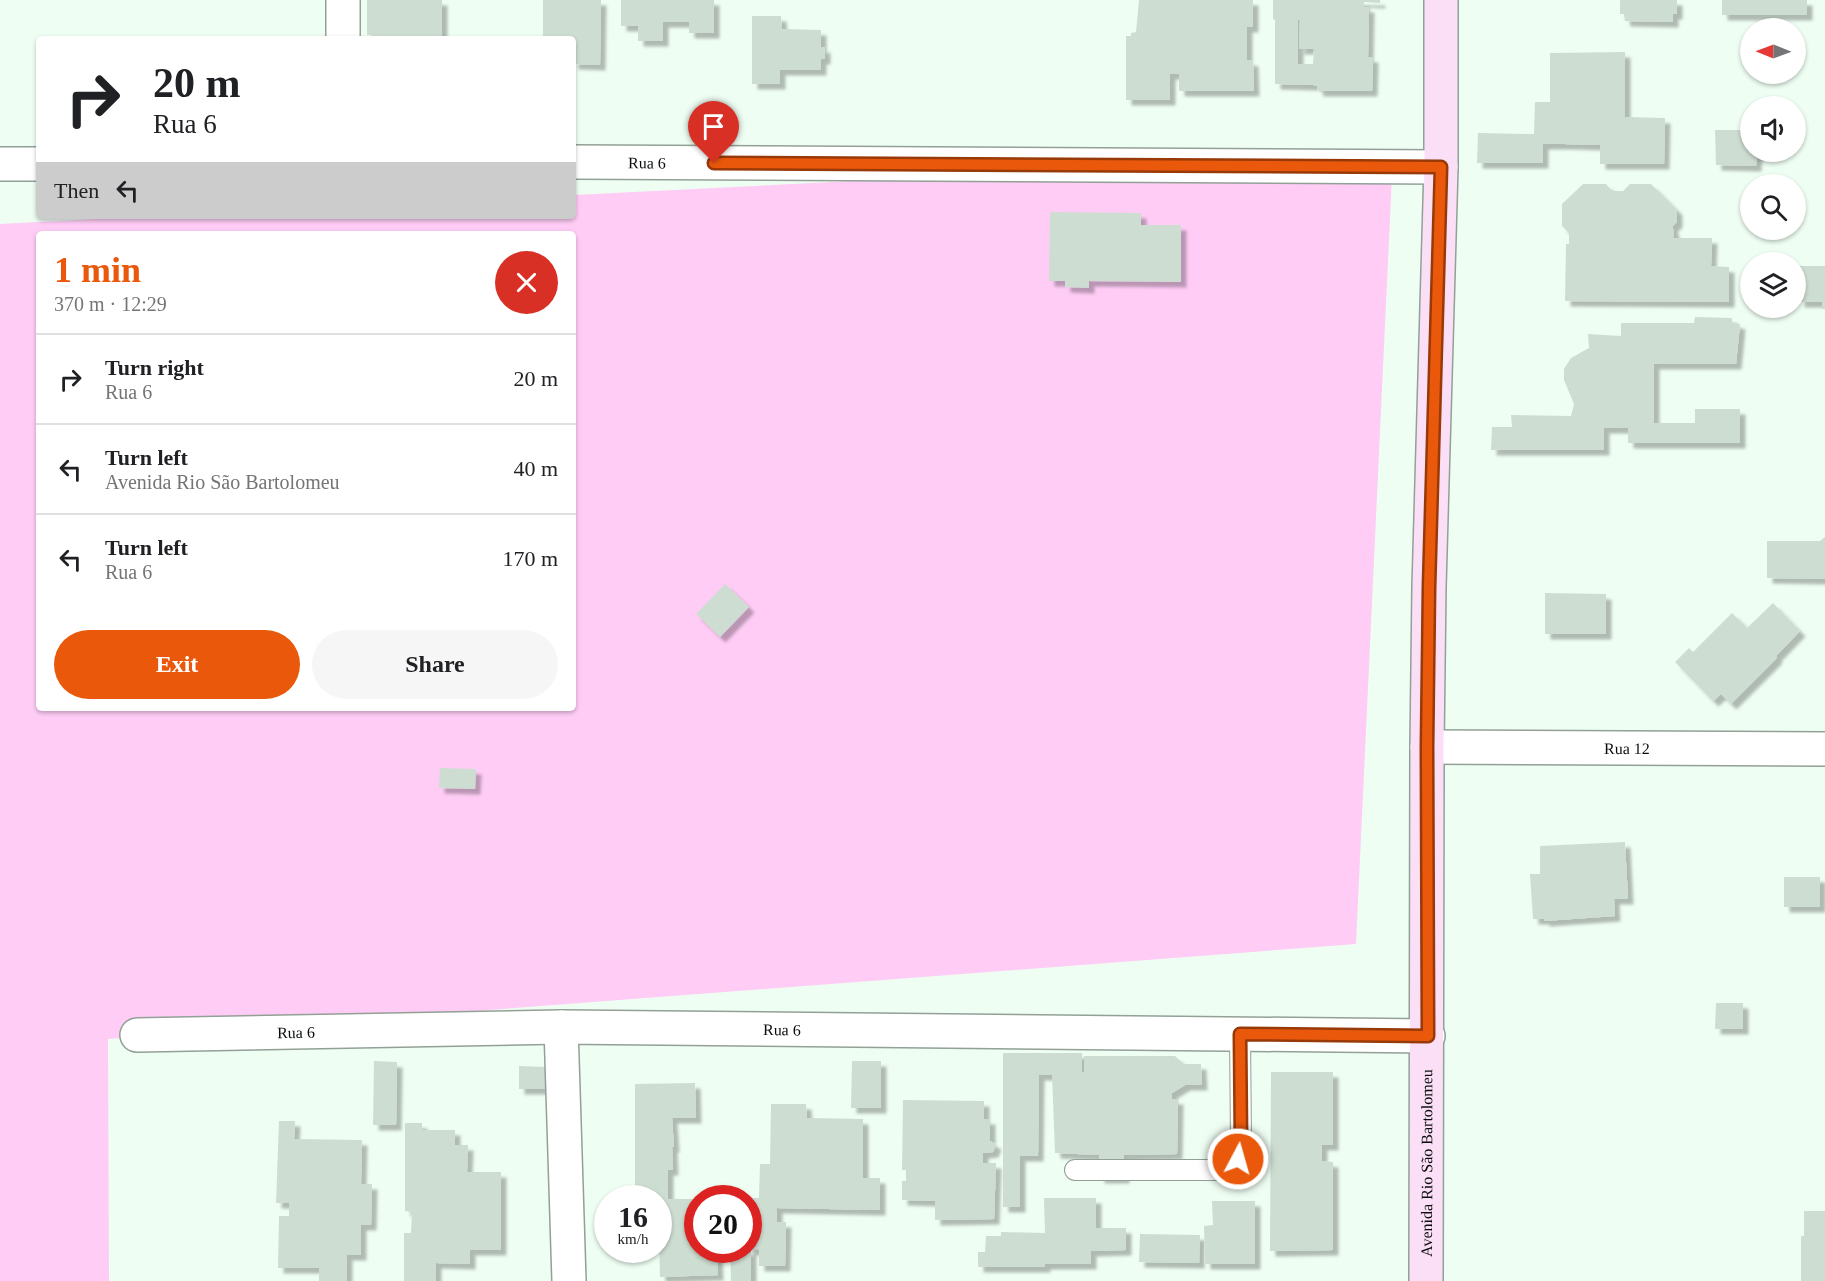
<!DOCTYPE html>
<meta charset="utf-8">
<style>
:root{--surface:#fff;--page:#f6f6f6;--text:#202124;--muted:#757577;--line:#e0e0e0;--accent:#ea580c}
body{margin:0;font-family:"Times New Roman",serif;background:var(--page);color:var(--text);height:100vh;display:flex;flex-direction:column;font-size:22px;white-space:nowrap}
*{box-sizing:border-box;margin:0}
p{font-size:20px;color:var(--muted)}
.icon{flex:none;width:33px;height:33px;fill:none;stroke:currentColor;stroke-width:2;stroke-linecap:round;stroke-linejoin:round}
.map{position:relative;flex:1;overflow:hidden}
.panel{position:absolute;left:36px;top:231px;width:540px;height:480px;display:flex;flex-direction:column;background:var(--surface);border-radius:6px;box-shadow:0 2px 4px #0004}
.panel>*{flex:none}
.guide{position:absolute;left:36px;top:36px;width:540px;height:183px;border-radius:6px;box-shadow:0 2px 4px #0004;background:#fff;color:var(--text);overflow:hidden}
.needle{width:39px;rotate:271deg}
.buttons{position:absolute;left:1740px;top:18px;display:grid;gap:12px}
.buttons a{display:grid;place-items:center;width:66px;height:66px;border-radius:50%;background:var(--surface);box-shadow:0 2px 4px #0004;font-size:30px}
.speed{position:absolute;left:594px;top:1185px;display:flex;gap:12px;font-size:30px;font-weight:700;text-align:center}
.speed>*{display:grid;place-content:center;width:78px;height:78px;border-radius:50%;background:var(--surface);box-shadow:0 2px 4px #0004;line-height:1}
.speed small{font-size:15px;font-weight:400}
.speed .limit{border:9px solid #d22;background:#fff;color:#111}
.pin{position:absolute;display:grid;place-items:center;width:51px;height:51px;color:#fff;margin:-62px -26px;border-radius:50% 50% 50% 0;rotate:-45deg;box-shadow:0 0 6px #0007}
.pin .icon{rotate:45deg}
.me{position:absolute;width:66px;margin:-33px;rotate:6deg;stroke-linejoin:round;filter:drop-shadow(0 0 4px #0008)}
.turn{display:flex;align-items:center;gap:21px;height:126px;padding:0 18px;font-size:27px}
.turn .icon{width:78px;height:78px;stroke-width:2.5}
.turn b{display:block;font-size:42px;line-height:51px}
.then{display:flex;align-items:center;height:57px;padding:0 18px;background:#0003;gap:12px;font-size:22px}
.round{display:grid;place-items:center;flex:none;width:63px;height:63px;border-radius:32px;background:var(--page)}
.overview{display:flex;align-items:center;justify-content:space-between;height:102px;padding:0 18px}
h1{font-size:36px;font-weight:700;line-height:45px;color:var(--accent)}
.button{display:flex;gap:12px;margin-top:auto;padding:12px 18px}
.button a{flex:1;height:69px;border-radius:36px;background:var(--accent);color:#fff;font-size:24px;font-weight:700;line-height:69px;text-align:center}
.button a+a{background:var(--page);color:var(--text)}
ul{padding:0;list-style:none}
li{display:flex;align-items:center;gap:18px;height:90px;padding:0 18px;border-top:2px solid var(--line)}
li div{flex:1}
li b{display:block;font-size:22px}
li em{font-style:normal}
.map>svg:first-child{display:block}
</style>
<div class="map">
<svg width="1825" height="1281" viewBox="0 0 1825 1281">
<defs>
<filter id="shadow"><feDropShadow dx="5.5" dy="5.5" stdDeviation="1.5" flood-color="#0004"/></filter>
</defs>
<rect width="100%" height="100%" fill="#effef3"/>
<path fill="#feccf5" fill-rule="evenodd" d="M1393 154 1356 944 108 1039 109 1281H0V224L153 216H573V195ZM39 234H573V708H39Z"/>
<g fill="#ceddd2" fill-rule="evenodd" filter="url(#shadow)">
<path d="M367 0H442V39H373V35H367Z"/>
<path d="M543 0H601L600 65 573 64V39H543Z"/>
<path d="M621 0H714V33H689V22H663V41H638V26H621Z"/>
<path d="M1139 0H1253V27H1247V60L1253 61 1254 91H1179V74H1170V100H1126V36H1131V33L1136 32Z"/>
<path d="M1273 0H1380V3L1364 2V7H1369L1368 57H1373L1372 91H1318L1317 86 1313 85 1275 84V20L1273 19ZM1298 20H1300L1299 49H1314L1313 64H1298Z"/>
<path d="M1620 0H1677V14H1673V22L1625 21 1624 14H1620Z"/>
<rect x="1722" y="0" width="85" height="15"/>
<path d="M752 16H781L782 29 821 30V48L825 47V59H821V70H780V84H752Z"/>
<path d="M1625 52V117L1665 118 1664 164H1600V145L1564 144H1543V163H1477L1478 133 1534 134 1535 102H1550V53Z"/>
<path d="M1715 130H1750V152H1757L1756 166 1716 165Z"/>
<path d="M1583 184H1606L1612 191H1623L1630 184H1651L1677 210V222L1672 227 1674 231 1673 238H1712L1711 266 1729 267V302L1565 301 1566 244H1569V233L1562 226V204Z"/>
<path d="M1050 212 1141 213V225H1181V282L1089 281V288L1065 287V281H1049Z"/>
<path d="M1800 266H1825V309H1822V302H1799Z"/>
<path d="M1695 317 1732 318V322L1740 324 1736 364H1654V423H1695V409H1740V443H1628V428H1604V450H1491L1492 427H1512L1511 415 1571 416 1574 404 1564 380V369L1571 358 1589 348 1588 334 1621 336V323H1694Z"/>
<path d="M1825 537V579L1767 578V541H1820Z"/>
<path d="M725 584 749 607 720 637 696 614Z"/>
<path d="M1545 593 1606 594V634H1545Z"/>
<path d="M1773 603 1800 631 1776 656 1777 658 1731 704 1721 694 1713 701 1675 662 1689 648 1693 652 1732 613 1747 628Z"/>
<path d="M440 768 476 769 475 789 439 788Z"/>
<path d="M1625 842 1628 899H1614L1615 916 1544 921V919H1533L1530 874H1540V846Z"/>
<rect x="1784" y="877" width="36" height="30"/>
<path d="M1716 1003H1743V1029H1715Z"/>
<path d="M1003 1053H1082V1072H1084V1056H1175L1184 1064H1201L1202 1085H1185L1172 1093V1099H1178L1177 1154 1124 1155V1178H1099V1155L1055 1153 1052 1075H1039L1038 1156H1020V1207H1003Z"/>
<path d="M374 1061 397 1062 396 1125H373Z"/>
<path d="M852 1061H881V1108H851Z"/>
<path d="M519 1066 547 1067 548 1089H519Z"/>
<path d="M1271 1072H1333V1145H1322V1161L1333 1162V1250L1270 1251Z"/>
<path d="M695 1083 696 1118H672L674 1147H672L673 1170H668V1199H698V1250H717L718 1275 660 1277 658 1198H635V1084Z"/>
<path d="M903 1100 984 1101V1119H990V1141L996 1144 993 1152 983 1153V1163H996L994 1219 935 1220V1201L902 1200V1181H906V1170H902Z"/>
<path d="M771 1104H806L807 1118 863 1119V1178H880V1210L777 1208V1222H786L785 1266H759V1249L751 1250V1281H731L730 1250H748V1198H759L760 1164H770Z"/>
<path d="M279 1121H295L294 1139 362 1140 361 1184H372L371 1225H361V1255H347V1281H319V1268H278L279 1216H289V1203H276Z"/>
<path d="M405 1123H422V1130H455V1145H468L467 1172H501V1250H470V1264L436 1263V1281H404V1233H411L412 1212 405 1211Z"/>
<path d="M1044 1198H1096V1228H1126V1250L1091 1251V1264H1045V1267H978V1252H985L986 1236H1001V1232L1045 1233Z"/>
<path d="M1212 1201H1255V1264H1205L1204 1226 1213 1225Z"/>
<path d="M1804 1211H1825V1281H1801V1236H1804Z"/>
<path d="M1140 1234 1200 1235 1199 1263 1139 1262Z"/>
</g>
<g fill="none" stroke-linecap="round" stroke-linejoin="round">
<g stroke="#92a096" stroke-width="22">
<path id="lane" d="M1075 1170H1228C1237 1162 1238 1154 1241 1142L1240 1034"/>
</g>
<g stroke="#92a096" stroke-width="36">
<g id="street">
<path d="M343 39V0"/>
<path id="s1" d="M573 162 1441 167"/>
<path d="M0 164H39"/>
<path id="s2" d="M1427 747 1825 749"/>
<path d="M561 1027 569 1281"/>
<path id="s3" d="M137 1035 561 1027 1428 1036"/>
</g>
</g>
<g stroke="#92a096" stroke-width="36">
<g id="secondary">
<path id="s4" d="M1426 1281 1427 747 1429 587 1441 167V0"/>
</g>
</g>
<use href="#lane" stroke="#fff" stroke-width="20"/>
<use href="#street" stroke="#fff" stroke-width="33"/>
<use href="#secondary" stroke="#fbdff7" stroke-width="33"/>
</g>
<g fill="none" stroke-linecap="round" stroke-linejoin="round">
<g stroke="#983908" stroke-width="15">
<path id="route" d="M714 163 1441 167 1429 587 1427 747 1428 1036 1240 1034 1241 1142 1238 1159"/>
</g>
<use href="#route" stroke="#ea580c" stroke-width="10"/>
</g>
<g text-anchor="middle" stroke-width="5" stroke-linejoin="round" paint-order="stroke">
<g font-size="16" fill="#090e0b" stroke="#fff">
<text dy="6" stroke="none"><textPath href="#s1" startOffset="74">Rua 6</textPath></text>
<text dy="6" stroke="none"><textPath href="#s2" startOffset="200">Rua 12</textPath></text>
<text dy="6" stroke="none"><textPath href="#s3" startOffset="645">Rua 6</textPath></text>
<text dy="6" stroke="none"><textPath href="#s3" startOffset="159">Rua 6</textPath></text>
<text dy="6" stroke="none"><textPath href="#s4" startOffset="118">Avenida Rio São Bartolomeu</textPath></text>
</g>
</g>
</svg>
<div class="buttons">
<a><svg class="needle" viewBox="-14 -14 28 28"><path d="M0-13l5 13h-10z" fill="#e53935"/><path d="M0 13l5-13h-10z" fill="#757577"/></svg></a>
<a><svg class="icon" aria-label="sound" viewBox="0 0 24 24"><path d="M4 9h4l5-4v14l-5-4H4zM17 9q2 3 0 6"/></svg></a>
<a><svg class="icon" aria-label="search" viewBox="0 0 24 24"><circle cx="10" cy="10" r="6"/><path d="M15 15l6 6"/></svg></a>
<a><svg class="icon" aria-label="layers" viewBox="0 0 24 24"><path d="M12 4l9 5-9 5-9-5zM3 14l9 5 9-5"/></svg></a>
</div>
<div class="speed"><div>16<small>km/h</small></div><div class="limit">20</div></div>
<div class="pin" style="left:714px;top:163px;background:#d93025"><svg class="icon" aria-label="arrive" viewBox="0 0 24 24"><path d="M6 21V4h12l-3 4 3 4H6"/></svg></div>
<svg class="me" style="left:1238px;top:1159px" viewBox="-20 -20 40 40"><circle r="17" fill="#ea580c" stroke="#fff" stroke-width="3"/><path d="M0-11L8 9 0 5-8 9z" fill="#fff"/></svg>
<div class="guide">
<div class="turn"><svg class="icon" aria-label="right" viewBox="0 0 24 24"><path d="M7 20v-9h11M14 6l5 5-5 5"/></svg><div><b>20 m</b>Rua 6</div></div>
<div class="then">Then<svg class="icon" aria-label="left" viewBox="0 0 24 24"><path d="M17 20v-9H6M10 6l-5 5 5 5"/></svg></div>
</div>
<section class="panel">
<div class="overview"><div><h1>1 min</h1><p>370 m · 12:29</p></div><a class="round" style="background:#d93025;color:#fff"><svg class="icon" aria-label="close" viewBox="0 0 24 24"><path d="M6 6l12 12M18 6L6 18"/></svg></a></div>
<ul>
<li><svg class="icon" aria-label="right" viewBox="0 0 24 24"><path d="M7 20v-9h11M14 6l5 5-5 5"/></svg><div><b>Turn right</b><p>Rua 6</p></div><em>20 m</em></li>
<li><svg class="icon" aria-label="left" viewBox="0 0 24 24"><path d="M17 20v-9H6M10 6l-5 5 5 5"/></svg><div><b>Turn left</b><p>Avenida Rio São Bartolomeu</p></div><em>40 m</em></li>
<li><svg class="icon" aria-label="left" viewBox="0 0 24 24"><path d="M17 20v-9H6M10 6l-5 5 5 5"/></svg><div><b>Turn left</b><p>Rua 6</p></div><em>170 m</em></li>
</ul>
<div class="button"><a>Exit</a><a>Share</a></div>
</section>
</div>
